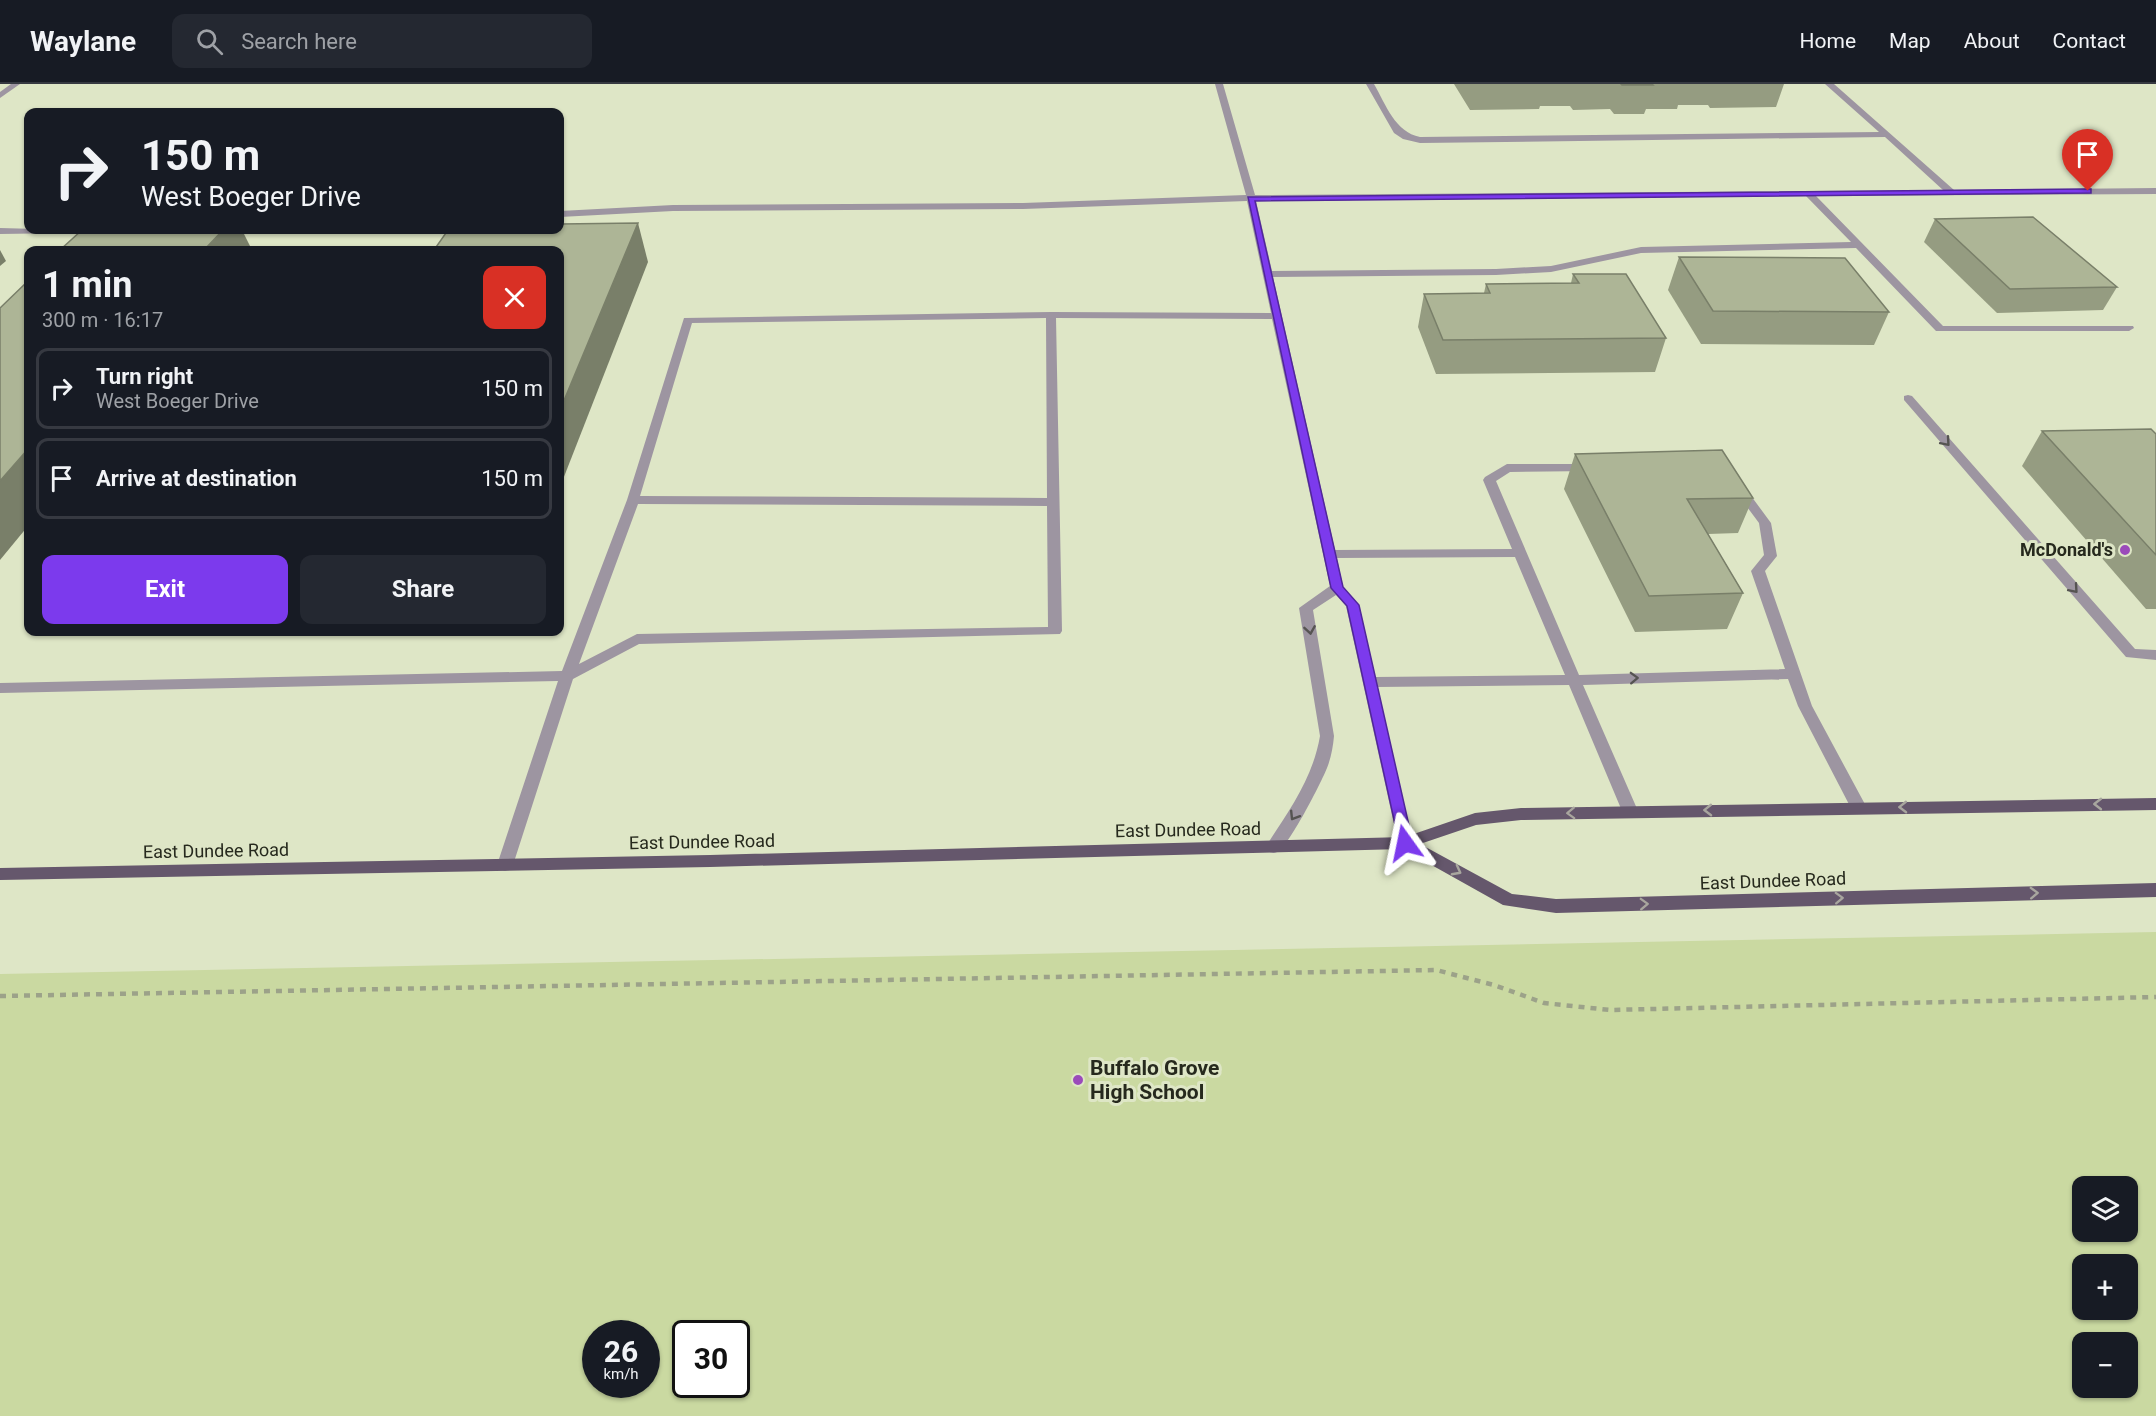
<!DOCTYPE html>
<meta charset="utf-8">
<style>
:root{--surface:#171b24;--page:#242831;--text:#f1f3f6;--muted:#9ea1a6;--line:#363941;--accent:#7c3aed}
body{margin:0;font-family:Roboto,sans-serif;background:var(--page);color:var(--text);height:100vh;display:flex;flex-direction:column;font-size:22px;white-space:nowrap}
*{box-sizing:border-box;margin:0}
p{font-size:20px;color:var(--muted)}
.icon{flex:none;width:33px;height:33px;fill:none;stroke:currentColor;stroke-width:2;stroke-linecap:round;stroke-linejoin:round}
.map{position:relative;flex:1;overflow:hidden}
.side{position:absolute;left:24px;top:162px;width:540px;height:390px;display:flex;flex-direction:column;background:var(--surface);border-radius:12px;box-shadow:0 2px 4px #0004}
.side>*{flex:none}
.top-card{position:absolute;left:24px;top:24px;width:540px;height:126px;border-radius:12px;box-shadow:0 2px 4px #0004;background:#171b24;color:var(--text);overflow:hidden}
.fabs{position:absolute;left:2072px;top:1092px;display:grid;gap:12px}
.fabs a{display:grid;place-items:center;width:66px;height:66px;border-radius:12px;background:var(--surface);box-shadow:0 2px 4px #0004;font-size:30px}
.speed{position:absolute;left:582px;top:1236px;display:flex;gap:12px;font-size:30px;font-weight:700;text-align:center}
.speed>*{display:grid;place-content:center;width:78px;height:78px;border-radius:50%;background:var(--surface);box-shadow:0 2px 4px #0004;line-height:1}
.speed small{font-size:15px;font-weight:400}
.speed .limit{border:3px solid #111;border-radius:9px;background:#fff;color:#111}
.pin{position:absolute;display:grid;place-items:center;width:51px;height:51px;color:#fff;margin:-62px -26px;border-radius:50% 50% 50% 0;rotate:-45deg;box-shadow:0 0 6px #0007}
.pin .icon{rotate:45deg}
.me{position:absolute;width:66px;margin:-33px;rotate:348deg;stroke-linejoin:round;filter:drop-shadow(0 0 4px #0008)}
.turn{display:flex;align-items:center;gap:21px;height:126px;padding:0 18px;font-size:27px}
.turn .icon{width:78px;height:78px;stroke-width:2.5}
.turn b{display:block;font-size:42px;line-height:51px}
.round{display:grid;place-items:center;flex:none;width:63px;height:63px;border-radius:12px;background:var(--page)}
.headline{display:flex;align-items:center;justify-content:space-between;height:102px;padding:0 18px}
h1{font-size:36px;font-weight:700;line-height:45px}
.cta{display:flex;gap:12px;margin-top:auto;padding:12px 18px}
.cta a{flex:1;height:69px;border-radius:12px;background:var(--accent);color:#fff;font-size:24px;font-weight:700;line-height:69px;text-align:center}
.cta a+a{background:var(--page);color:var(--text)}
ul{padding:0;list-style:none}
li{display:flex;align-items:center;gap:18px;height:81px;margin:0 12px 9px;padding:0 6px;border:3px solid var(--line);border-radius:12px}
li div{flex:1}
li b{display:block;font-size:22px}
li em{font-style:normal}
header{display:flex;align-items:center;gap:36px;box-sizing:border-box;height:84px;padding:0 30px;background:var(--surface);border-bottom:2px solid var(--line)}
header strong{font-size:28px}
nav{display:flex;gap:33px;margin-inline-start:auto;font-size:21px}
.search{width:420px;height:54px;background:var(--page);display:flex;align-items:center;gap:15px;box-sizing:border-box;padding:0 21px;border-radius:12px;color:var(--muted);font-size:22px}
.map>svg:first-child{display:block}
</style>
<header>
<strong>Waylane</strong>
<div class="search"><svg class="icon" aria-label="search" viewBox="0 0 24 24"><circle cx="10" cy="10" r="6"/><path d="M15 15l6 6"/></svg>Search here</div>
<nav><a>Home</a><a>Map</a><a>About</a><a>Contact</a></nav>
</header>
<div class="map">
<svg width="2156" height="1332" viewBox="0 0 2156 1332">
<rect width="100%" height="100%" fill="#dee6c6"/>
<path fill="#cad9a1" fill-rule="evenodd" d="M2156 848V1332H0V890ZM2082 1102H2127V1148H2082ZM2082 1180H2127V1226H2082ZM596 1250H646V1300H596ZM686 1250H736V1300H686ZM2082 1258H2127V1304H2082Z"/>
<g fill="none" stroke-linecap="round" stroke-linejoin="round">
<path stroke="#9ca289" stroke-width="4.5" stroke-dasharray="6 6" stroke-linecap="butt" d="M0 912 1436 886 1494 901 1544 919 1610 926 2156 913"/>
<g fill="#9d95a1" fill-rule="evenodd">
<path d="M11 0H20L0 14V8Z"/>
<path d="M1215 0H1223L1255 111 1943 106 1885 53 1420 59 1403 55 1394 49 1366 0H1374C1386 21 1395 48 1420 53L1879 48 1825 0H1834L1954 106 2156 104V110L1816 112 1943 242H2133L2134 244 2129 247H1936L1856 164 1641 169 1551 188 1496 191 1273 193 1335 466 1512 465 1483 396 1485 393 1507 380H1596V386L1592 387 1510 388 1496 397 1579 591 1785 585 1751 487 1764 471 1759 439 1733 404 1739 400 1743 401 1771 439 1777 472 1765 487 1812 622 1867 724 1865 728H1853L1798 622 1788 595 1583 601 1638 727 1636 731H1624L1622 727 1569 601 1377 603 1413 759 1411 763H1399L1346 522 1336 511 1313 526 1334 652C1333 663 1331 674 1327 684 1322 697 1288 764 1277 768 1273 770 1272 769 1268 767L1266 763 1268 759C1291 724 1313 693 1320 652L1299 524 1330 502 1272 235 1056 234 1062 547 1060 550 639 560 573 595 513 781 511 785 505 787 499 785 497 781 558 597 0 609V599L562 587 627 416 684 234 1051 228 1271 229 1247 117 1023 125 673 127 560 133V127L673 121 1023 119 1246 111ZM1806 112 1851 158 1641 163 1551 182 1496 185 1272 187 1256 117ZM1046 234 1047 414 640 412 692 239ZM638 420 1047 422 1048 543 637 550 579 580ZM1515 473 1565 591 1375 593 1359 521 1343 503 1337 474Z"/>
<path d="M0 144 74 146 69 149 0 150Z"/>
<path d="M1908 311 1912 312 2135 565 2156 566V576L2126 573 1904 316V312Z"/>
</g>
<path fill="#65576c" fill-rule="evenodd" d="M2156 714V726L1521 736 1476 741 1420 760 1512 810 1556 815 2156 799V813L1556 829 1503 821 1403 765 710 783 0 796V784L710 771 1405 753 1475 729 1521 724Z"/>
</g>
<g fill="#959c81">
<path d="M1454 0H1784L1776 23 1710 24 1708 21H1678L1677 25H1646L1644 30H1614L1610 25 1573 26 1570 22H1540L1539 25 1470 26Z"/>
<path d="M1935 135 2117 203 2103 226 1997 229 1924 158Z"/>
<path d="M1679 173 1889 228 1874 261 1701 260 1668 206Z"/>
<path d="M1573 190 1666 254 1655 288 1436 290 1418 243 1424 210 1484 209 1486 200 1571 199Z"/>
<path d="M2042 347 2156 350V525H2146L2022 382Z"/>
<path d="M1575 370 1753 414 1738 449 1708 450 1743 509 1727 545 1635 548 1564 405Z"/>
</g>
<g fill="#797f69">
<path d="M638 139 648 178 560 403V326Z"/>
<path d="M223 146H242L252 166H204Z"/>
<path d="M0 166 6 177 0 182Z"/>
<path d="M28 365V442L0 476V397Z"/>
</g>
<g fill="#adb596" stroke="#797f69" stroke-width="1.5">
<path d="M1621 0H1652L1653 1H1622Z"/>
<path d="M2033 133 2117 203 2010 205 1935 135Z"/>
<path d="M638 139 560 326V166H434L448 146H560V140Z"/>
<path d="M82 146H223L204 166H60Z"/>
<path d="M1679 173 1845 174 1889 228 1713 227Z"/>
<path d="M1573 190H1626L1666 254 1443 256 1424 210 1490 209 1486 200 1579 199Z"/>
<path d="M28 197V365L0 397V224Z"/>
<path d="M2151 345 2156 350V471L2042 347Z"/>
<path d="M1722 366 1753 414 1687 415 1743 509 1649 512 1575 370Z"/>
</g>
<defs><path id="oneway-chevron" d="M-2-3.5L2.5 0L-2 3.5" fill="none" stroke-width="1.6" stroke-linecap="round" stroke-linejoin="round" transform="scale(1.5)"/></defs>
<g stroke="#565452">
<use href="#oneway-chevron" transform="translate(1946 358) rotate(49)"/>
<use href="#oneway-chevron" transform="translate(2074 505) rotate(49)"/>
<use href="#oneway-chevron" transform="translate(1310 546) rotate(81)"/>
<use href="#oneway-chevron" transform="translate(1634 594) rotate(-2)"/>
<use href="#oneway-chevron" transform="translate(1294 732) rotate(122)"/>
</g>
<g stroke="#a8a69e">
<use href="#oneway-chevron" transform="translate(2098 720) rotate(-180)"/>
<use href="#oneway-chevron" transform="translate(1903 723) rotate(179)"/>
<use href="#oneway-chevron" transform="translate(1708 726) rotate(179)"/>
<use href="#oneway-chevron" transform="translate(1571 729) rotate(178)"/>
<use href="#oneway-chevron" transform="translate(1457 787) rotate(28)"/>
<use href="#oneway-chevron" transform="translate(2034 809) rotate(-2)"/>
<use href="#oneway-chevron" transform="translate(1839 814) rotate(-2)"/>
<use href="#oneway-chevron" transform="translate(1644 820) rotate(-2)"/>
</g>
<path fill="#7c3aed" stroke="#51269a" stroke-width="1.5" d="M2088 105H2091V109L1255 117 1343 503 1359 521 1413 759 1410 763H1400L1347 522 1331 504 1248 113Z"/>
<g fill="#9b4bba" stroke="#dee6c6" stroke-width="2">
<circle cx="2125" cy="466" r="6"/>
<circle cx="1078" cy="996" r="6"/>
</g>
<g text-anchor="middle" stroke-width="6" stroke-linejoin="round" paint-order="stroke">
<g font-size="18" font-weight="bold" fill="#26291d" stroke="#dee6c6" text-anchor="end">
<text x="2113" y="472">McDonald's</text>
</g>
<g font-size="18" fill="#26291d" stroke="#dee6c6">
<text transform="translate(1188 746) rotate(-1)" y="6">East Dundee Road</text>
<text transform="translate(702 758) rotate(-1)" y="6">East Dundee Road</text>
<text transform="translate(216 767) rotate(-1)" y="6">East Dundee Road</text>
<text transform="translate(1773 797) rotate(-2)" y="6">East Dundee Road</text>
</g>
<g font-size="21" font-weight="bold" fill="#26291d" stroke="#dee6c6" text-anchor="start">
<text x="1090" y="991">Buffalo Grove<tspan x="1090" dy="24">High School</tspan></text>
</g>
</g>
</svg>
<div class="fabs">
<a><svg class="icon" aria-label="layers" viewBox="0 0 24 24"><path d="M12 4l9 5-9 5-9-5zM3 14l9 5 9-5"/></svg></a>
<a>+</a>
<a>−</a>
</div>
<div class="speed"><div>26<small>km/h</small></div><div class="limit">30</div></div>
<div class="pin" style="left:2088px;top:107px;background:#d93025"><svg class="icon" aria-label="arrive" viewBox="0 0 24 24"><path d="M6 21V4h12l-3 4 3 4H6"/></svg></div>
<svg class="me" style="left:1405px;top:759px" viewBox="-20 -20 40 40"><path d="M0-17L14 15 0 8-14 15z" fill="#7c3aed" stroke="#fff" stroke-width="4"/></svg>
<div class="top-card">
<div class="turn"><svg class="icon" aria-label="right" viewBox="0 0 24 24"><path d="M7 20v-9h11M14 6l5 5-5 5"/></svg><div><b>150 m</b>West Boeger Drive</div></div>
</div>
<section class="side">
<div class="headline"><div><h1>1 min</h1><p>300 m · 16:17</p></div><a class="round" style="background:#d93025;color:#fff"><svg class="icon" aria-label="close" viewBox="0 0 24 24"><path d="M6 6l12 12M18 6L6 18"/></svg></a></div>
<ul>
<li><svg class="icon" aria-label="right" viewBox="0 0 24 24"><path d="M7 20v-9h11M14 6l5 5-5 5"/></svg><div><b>Turn right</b><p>West Boeger Drive</p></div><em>150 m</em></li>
<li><svg class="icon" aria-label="arrive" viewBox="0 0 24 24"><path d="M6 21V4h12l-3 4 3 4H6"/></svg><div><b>Arrive at destination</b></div><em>150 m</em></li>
</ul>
<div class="cta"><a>Exit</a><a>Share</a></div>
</section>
</div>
